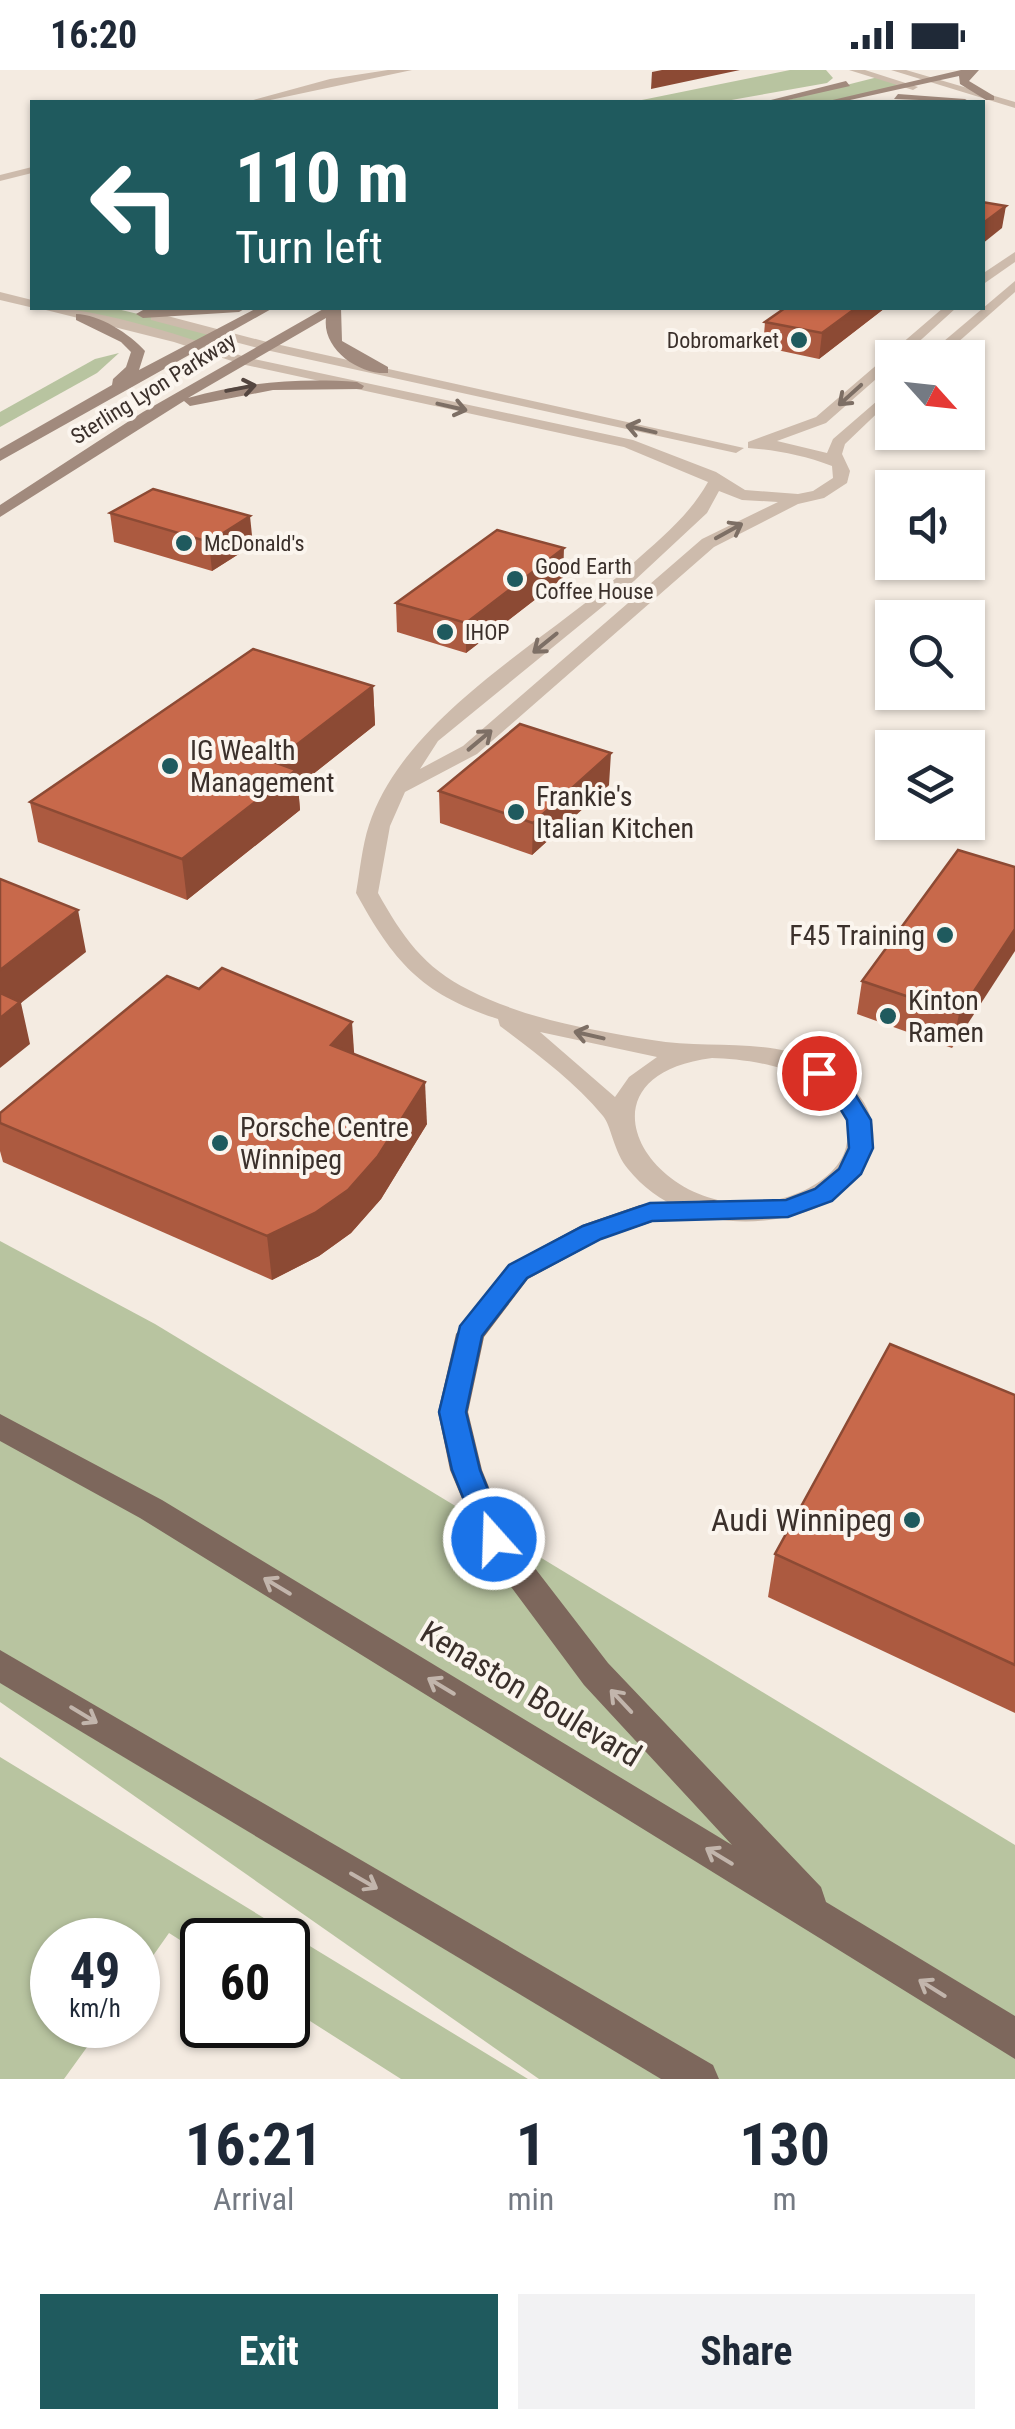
<!DOCTYPE html>
<style>
:root{--surface:#fff;--page:#f2f2f3;--text:#1f2937;--muted:#747a83;--accent:#1f5a5e}
body{margin:0;font-family:"Roboto Condensed",sans-serif;background:var(--page);color:var(--text);height:100vh;display:flex;flex-direction:column;font-size:38px;white-space:nowrap}
*{box-sizing:border-box;margin:0}
p{font-size:32px;color:var(--muted)}
.icon{flex:none;width:55px;height:55px;fill:none;stroke:currentColor;stroke-width:2;stroke-linecap:round;stroke-linejoin:round}
.map{position:relative;height:2009px;overflow:hidden}
.side{display:flex;flex-direction:column;background:var(--surface);flex:1}
.side>*{flex:none}
.guide{position:absolute;left:30px;top:30px;width:955px;height:210px;border-radius:0px;box-shadow:0 2px 8px #0004;background:#1f5a5e;color:#fff;overflow:hidden}
.needle{width:65px;rotate:117deg}
.controls{position:absolute;left:875px;top:270px;display:grid;gap:20px}
.controls a{display:grid;place-items:center;width:110px;height:110px;border-radius:0px;background:var(--surface);box-shadow:0 2px 8px #0004;font-size:50px}
.speed{position:absolute;left:30px;top:1848px;display:flex;gap:20px;font-size:50px;font-weight:700;text-align:center}
.speed>*{display:grid;place-content:center;width:130px;height:130px;border-radius:50%;background:var(--surface);box-shadow:0 2px 8px #0004;line-height:1}
.speed small{font-size:25px;font-weight:400}
.speed .limit{border:5px solid #111;border-radius:15px;background:#fff;color:#111}
.pin{position:absolute;display:grid;place-items:center;width:85px;height:85px;color:#fff;margin:-42px;border:5px solid #fff;border-radius:50%;box-shadow:0 2px 10px #0007}
.me{position:absolute;width:110px;margin:-55px;rotate:340deg;stroke-linejoin:round;filter:drop-shadow(0 0 8px #0008)}
.turn{display:flex;align-items:center;gap:35px;height:210px;padding:0 40px;font-size:45px}
.turn .icon{width:130px;height:130px;stroke-width:2.5}
.turn b{display:block;font-size:70px;line-height:85px}
.eta{display:flex;justify-content:space-evenly;align-items:center;height:170px;text-align:center}
.eta b{font-size:60px;font-weight:700;line-height:70px}
.primary-button{display:flex;gap:20px;margin-top:auto;padding:20px 40px}
.primary-button a{flex:1;height:115px;border-radius:0px;background:var(--accent);color:#fff;font-size:40px;font-weight:700;line-height:115px;text-align:center}
.primary-button a+a{background:var(--page);color:var(--text)}
.status{display:flex;justify-content:space-between;align-items:center;height:70px;padding:0 50px;background:var(--surface);direction:ltr}
.status svg{height:28px;fill:currentColor}
.map>svg:first-child{display:block}
</style>
<div class="status"><b>16:20</b><svg viewBox="0 0 49 12"><path d="M0 12V9h3v3zM5 12V6h3v6zM10 12V3h3v9zM15 12V0h3v12zM26 1h20v11H26zM47 4h2v5h-2z"/></svg></div>
<div class="map">
<svg width="1015" height="2009" viewBox="0 0 1015 2009">
<rect width="100%" height="100%" fill="#f4ebe1"/>
<g fill="#b8c4a0">
<path d="M790 0H826L833 8 827 13 720 32H632Z"/>
<path d="M878 7 906 15 829 32H779Z"/>
<path d="M45 238H113L218 263 193 276Z"/>
<path d="M119 283 97 303 0 357V342L95 289Z"/>
<path d="M0 1171 155 1254 1015 1775V2009H539L0 1632Z"/>
<path d="M0 1687 528 2009H401L288 1937V1870H202V1884L169 1863 138 1907V1870H52V1955H103L64 2009H0Z"/>
</g>
<g fill="none" stroke-linecap="round" stroke-linejoin="round">
<g fill="#cdbbac" fill-rule="evenodd">
<path d="M388 0H412L261 32H246L330 9Z"/>
<path d="M849 0H865L918 17 913 20Z"/>
<path d="M891 0H906L1015 32V38Z"/>
<path d="M32 97V103L0 111V105Z"/>
<path d="M1015 182V192L982 215V204Z"/>
<path d="M1015 211V222L940 288H924Z"/>
<path d="M0 222 32 230 34 238 0 230Z"/>
<path d="M38 238C92 235 192 269 245 287L633 370 716 402 745 420 798 424 813 421 833 408 832 396C803 385 776 380 748 378V372L816 347 943 238H956L901 288H892V295L826 353 777 371 827 383 833 369 892 318V329L845 374 842 384 850 401 847 413 824 428 798 434 714 477 477 684 405 722 390 756 378 823C402 866 424 898 469 920 526 949 590 960 652 970 722 982 805 959 857 1023 869 1037 875 1054 873 1072 869 1102 842 1127 816 1138 753 1163 673 1155 628 1099 614 1083 611 1055 603 1046 574 1011 537 984 500 956L498 949C421 924 394 892 356 823 360 801 362 776 369 755 405 645 548 571 631 495 660 469 689 446 708 412L624 377 241 294 174 272ZM719 421 742 430 778 432 702 469 463 676 420 699 438 671 634 511 707 443ZM540 962 657 987 629 1007 615 1027ZM712 988C760 989 864 1006 846 1077 841 1099 818 1115 798 1123 669 1176 553 1008 712 988Z"/>
<path d="M156 243 267 272 744 378 736 383 266 280 151 250V244Z"/>
</g>
<g fill="#a18a7d" fill-rule="evenodd">
<path d="M961 0H979L969 11 994 26V30H986L960 14 959 6 841 32H824Z"/>
<path d="M846 11 850 16 779 32H763Z"/>
<path d="M898 24 965 29 970 32 894 29Z"/>
<path d="M183 238H246L239 242 143 248 136 244 143 240Z"/>
<path d="M257 238H273L0 391V379L112 315 113 309 126 297 131 282 121 272 76 250V244C99 244 130 264 145 281L139 300Z"/>
<path d="M325 238H341L342 271 388 297V303C359 305 322 279 326 248L188 328C244 312 299 308 357 312L364 316 362 319 273 320 190 336 184 331 0 447V435L143 342Z"/>
</g>
<g fill="#7d675c" fill-rule="evenodd">
<path d="M714 1130 724 1133 728 1140 724 1147 652 1152 602 1169 528 1209 484 1267 468 1342 482 1400 507 1462 608 1593 821 1817 826 1832 1015 1946V1989L140 1448 0 1371V1344L162 1430 732 1775 584 1615 483 1479 450 1400 438 1342 456 1264 508 1195 582 1155 640 1135Z"/>
<path d="M0 1580 713 1995 719 2009H661L0 1613Z"/>
</g>
</g>
<g fill="#ac5a40">
<path d="M885 238 819 289 763 277 765 252Z"/>
<path d="M110 443 253 475 212 501 114 472Z"/>
<path d="M563 508 466 583 397 562 396 533Z"/>
<path d="M373 616 375 655 298 716 300 740 187 830 38 772 30 732Z"/>
<path d="M609 715 532 785 440 753 439 721Z"/>
<path d="M1015 797 952 978 857 944 862 911Z"/>
<path d="M355 984 427 1054 381 1129 351 1163 319 1186 272 1210 3 1092 0 1081V1043Z"/>
<path d="M1015 1325V1643L768 1527 775 1484Z"/>
</g>
<g fill="#8c4a34">
<path d="M662 0H740L651 19 652 2Z"/>
<path d="M1006 136 1002 158 982 174V154Z"/>
<path d="M856 238H885L819 289 822 263Z"/>
<path d="M250 446 253 475 212 501 209 472Z"/>
<path d="M564 478 563 508 466 583V553Z"/>
<path d="M373 616 375 655 298 716 300 740 187 830 182 789 274 692Z"/>
<path d="M611 683 609 715 532 785 533 753Z"/>
<path d="M78 840 86 882 21 933 30 974 0 998V900Z"/>
<path d="M1015 859V881L952 978 959 944Z"/>
<path d="M352 952 355 995 331 975Z"/>
<path d="M425 1012 427 1054 381 1129 351 1163 319 1186 272 1210 267 1166Z"/>
</g>
<g fill="#c8694b" stroke="#8c4a34" stroke-width="2.5">
<path d="M982 132 1006 136 982 154Z"/>
<path d="M785 238H856L822 263 765 252Z"/>
<path d="M153 419 250 446 209 472 110 443Z"/>
<path d="M497 460 564 478 466 553 396 533Z"/>
<path d="M253 579 373 616 274 692 296 700 182 789 30 732Z"/>
<path d="M520 654 611 683 533 753 439 721Z"/>
<path d="M958 780 1015 797V859L959 944 862 911Z"/>
<path d="M0 809 78 840 0 900Z"/>
<path d="M222 898 352 952 331 975 425 1012 378 1086 348 1120 315 1143 267 1166 0 1053V1043L167 906 199 919Z"/>
<path d="M0 923 20 932 0 948Z"/>
<path d="M890 1274 1015 1325V1595L775 1484Z"/>
</g>
<defs><path id="oneway-shaft" d="M-6 0H5M1.5-3L5.5 0L1.5 3" fill="none" stroke-width="1.6" stroke-linecap="round" stroke-linejoin="round" transform="scale(2.5)"/></defs>
<use stroke="#544640" href="#oneway-shaft" transform="translate(241 318) rotate(-11)"/>
<g stroke="#7d6f65">
<use href="#oneway-shaft" transform="translate(850 325) rotate(138)"/>
<use href="#oneway-shaft" transform="translate(452 337) rotate(13)"/>
<use href="#oneway-shaft" transform="translate(641 359) rotate(-167)"/>
<use href="#oneway-shaft" transform="translate(729 461) rotate(-29)"/>
<use href="#oneway-shaft" transform="translate(545 573) rotate(141)"/>
<use href="#oneway-shaft" transform="translate(480 670) rotate(-40)"/>
<use href="#oneway-shaft" transform="translate(589 965) rotate(-167)"/>
</g>
<g stroke="#c2b5ac">
<use href="#oneway-shaft" transform="translate(277 1516) rotate(-149)"/>
<use href="#oneway-shaft" transform="translate(441 1616) rotate(-149)"/>
<use href="#oneway-shaft" transform="translate(621 1631) rotate(-133)"/>
<use href="#oneway-shaft" transform="translate(84 1645) rotate(31)"/>
<use href="#oneway-shaft" transform="translate(719 1786) rotate(-149)"/>
<use href="#oneway-shaft" transform="translate(364 1811) rotate(30)"/>
<use href="#oneway-shaft" transform="translate(932 1918) rotate(-148)"/>
</g>
<path fill="#1a73e8" stroke="#114b97" stroke-width="2.5" d="M819 996 852 1019 871 1050 873 1078 861 1104 832 1131 788 1147 652 1151 601 1169 527 1208 482 1266 466 1342 480 1400 508 1469 504 1477 494 1481 483 1477 452 1400 439 1342 460 1256 509 1195 583 1156 650 1133 786 1130 815 1119 839 1099 849 1078 847 1050 835 1030 807 1003Z"/>
<g fill="#1f5a5e" stroke="#fbf5ee" stroke-width="4">
<circle cx="799" cy="270" r="10"/>
<circle cx="184" cy="473" r="10"/>
<circle cx="515" cy="509" r="10"/>
<circle cx="445" cy="562" r="10"/>
<circle cx="170" cy="696" r="10"/>
<circle cx="516" cy="742" r="10"/>
<circle cx="945" cy="865" r="10"/>
<circle cx="888" cy="946" r="10"/>
<circle cx="220" cy="1073" r="10"/>
<circle cx="912" cy="1450" r="10"/>
</g>
<g text-anchor="middle" stroke-width="8" stroke-linejoin="round" paint-order="stroke">
<g font-size="22" fill="#3b302b" stroke="#fbf5ee" text-anchor="start">
<text x="779" y="278" text-anchor="end">Dobromarket</text>
<text x="204" y="481">McDonald's</text>
<text x="535" y="504">Good Earth<tspan x="535" dy="25">Coffee House</tspan></text>
<text x="465" y="570">IHOP</text>
</g>
<g font-size="22" fill="#3b302b" stroke="#fbf5ee">
<text transform="translate(153 318) rotate(-32)" y="8">Sterling Lyon Parkway</text>
</g>
<g font-size="28" fill="#3b302b" stroke="#fbf5ee" text-anchor="start">
<text x="190" y="690">IG Wealth<tspan x="190" dy="32">Management</tspan></text>
<text x="536" y="736">Frankie's<tspan x="536" dy="32">Italian Kitchen</tspan></text>
<text x="925" y="875" text-anchor="end">F45 Training</text>
<text x="908" y="940">Kinton<tspan x="908" dy="32">Ramen</tspan></text>
<text x="240" y="1067">Porsche Centre<tspan x="240" dy="32">Winnipeg</tspan></text>
</g>
<g font-size="32" fill="#3b302b" stroke="#fbf5ee" text-anchor="end">
<text x="892" y="1461">Audi Winnipeg</text>
</g>
<g font-size="32" fill="#3b302b" stroke="#fbf5ee">
<text transform="translate(531 1624) rotate(31)" y="11">Kenaston Boulevard</text>
</g>
</g>
</svg>
<div class="controls">
<a><svg class="needle" viewBox="-14 -14 28 28"><path d="M0-13l5 13h-10z" fill="#e53935"/><path d="M0 13l5-13h-10z" fill="#747a83"/></svg></a>
<a><svg class="icon" aria-label="sound" viewBox="0 0 24 24"><path d="M4 9h4l5-4v14l-5-4H4zM17 9q2 3 0 6"/></svg></a>
<a><svg class="icon" aria-label="search" viewBox="0 0 24 24"><circle cx="10" cy="10" r="6"/><path d="M15 15l6 6"/></svg></a>
<a><svg class="icon" aria-label="layers" viewBox="0 0 24 24"><path d="M12 4l9 5-9 5-9-5zM3 14l9 5 9-5"/></svg></a>
</div>
<div class="speed"><div>49<small>km/h</small></div><div class="limit">60</div></div>
<div class="pin" style="left:819px;top:1003px;background:#d93025"><svg class="icon" aria-label="arrive" viewBox="0 0 24 24"><path d="M6 21V4h12l-3 4 3 4H6"/></svg></div>
<svg class="me" style="left:494px;top:1469px" viewBox="-20 -20 40 40"><circle r="17" fill="#1a73e8" stroke="#fff" stroke-width="3"/><path d="M0-11L8 9 0 5-8 9z" fill="#fff"/></svg>
<div class="guide">
<div class="turn"><svg class="icon" aria-label="left" viewBox="0 0 24 24"><path d="M17 20v-9H6M10 6l-5 5 5 5"/></svg><div><b>110 m</b>Turn left</div></div>
</div>
</div>
<section class="side">
<div class="eta">
<div><b>16:21</b><p>Arrival</p></div>
<div><b>1</b><p>min</p></div>
<div><b>130</b><p>m</p></div>
</div>
<div class="primary-button"><a>Exit</a><a>Share</a></div>
</section>
